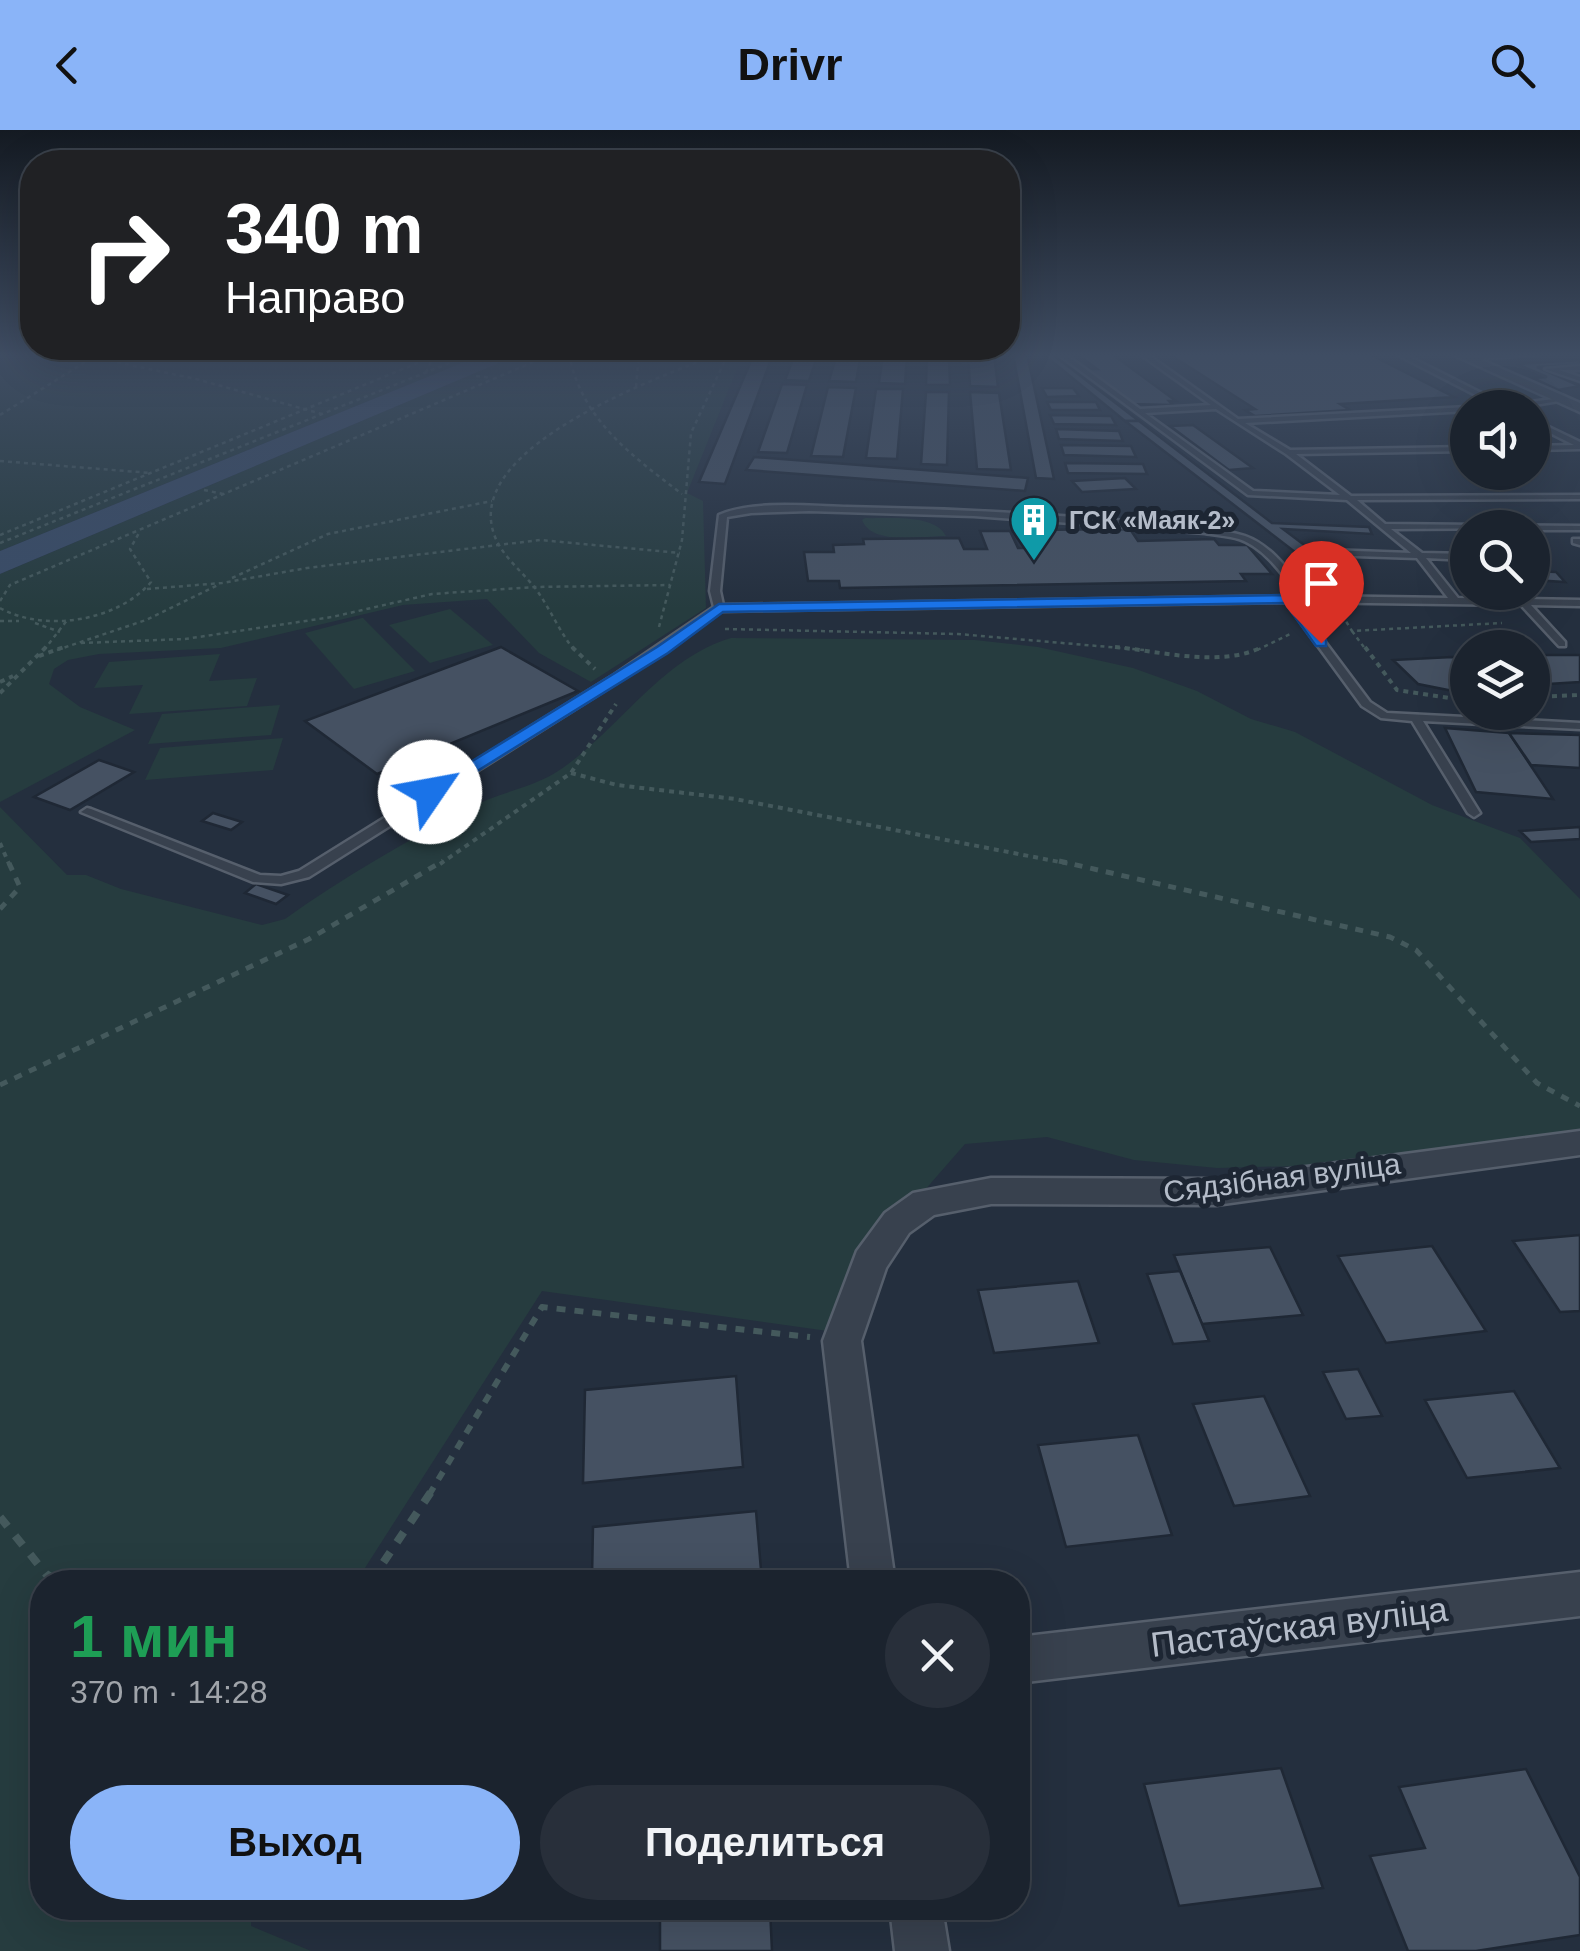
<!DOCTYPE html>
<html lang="ru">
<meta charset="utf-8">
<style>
:root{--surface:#1b232e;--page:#282f3a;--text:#f1f3f6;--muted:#a0a4aa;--line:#39404a;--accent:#8ab4f8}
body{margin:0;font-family:Helvetica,sans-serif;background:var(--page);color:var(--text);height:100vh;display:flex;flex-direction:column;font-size:38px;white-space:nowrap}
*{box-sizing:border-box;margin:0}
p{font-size:32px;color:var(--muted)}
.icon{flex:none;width:55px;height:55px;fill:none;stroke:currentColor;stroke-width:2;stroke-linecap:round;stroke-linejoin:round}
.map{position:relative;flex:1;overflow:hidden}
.panel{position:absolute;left:30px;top:1440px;width:1000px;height:350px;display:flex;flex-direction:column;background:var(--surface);border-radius:40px;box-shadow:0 10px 40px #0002,0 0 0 2px var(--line)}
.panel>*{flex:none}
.guide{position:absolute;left:20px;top:20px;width:1000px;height:210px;border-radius:40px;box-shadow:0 10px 40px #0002,0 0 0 2px var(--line);background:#202124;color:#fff;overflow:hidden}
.tools{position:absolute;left:1450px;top:260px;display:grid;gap:20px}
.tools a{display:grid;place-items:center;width:100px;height:100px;border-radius:50%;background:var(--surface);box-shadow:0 10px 40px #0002,0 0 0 2px var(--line);font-size:50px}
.pin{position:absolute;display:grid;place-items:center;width:85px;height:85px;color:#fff;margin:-102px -42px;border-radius:50% 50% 50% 0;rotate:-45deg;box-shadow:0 0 10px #0007}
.pin .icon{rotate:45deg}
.me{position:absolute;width:110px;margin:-55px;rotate:57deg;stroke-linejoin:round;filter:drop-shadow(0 0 8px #0008)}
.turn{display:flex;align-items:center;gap:35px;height:210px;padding:0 40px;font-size:45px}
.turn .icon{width:130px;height:130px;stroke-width:2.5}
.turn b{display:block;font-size:70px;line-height:85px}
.round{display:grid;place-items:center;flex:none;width:105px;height:105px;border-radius:52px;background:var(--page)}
.headline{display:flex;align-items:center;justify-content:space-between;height:170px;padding:0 40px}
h1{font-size:60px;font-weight:700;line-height:75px;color:#1e9e55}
.action{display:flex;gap:20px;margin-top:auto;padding:20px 40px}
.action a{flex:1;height:115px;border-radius:60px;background:var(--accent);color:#111;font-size:40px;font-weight:700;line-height:115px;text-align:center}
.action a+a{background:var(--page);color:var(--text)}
header{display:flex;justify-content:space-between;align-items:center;height:130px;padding:0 40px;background:var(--accent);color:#111;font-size:45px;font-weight:700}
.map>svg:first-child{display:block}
</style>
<header><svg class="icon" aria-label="back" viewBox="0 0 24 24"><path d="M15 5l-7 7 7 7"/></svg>Drivr<svg class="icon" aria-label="search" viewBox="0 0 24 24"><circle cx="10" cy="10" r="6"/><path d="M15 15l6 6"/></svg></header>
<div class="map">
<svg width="1580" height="1821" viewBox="0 0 1580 1821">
<rect width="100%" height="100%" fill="#242f3e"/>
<g fill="#263c3f">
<path d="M0 224H484L0 421Z"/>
<path d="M520 224H743L687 363 703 371 706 478 591 552 539 523 487 469 403 475 221 518 99 524 68 530 54 539 49 554 80 577 135 600 0 672V444Z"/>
<path d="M865 388C888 389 934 383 946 406 923 406 872 416 862 390Z"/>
<path d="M450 479 493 515 430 533 389 495Z"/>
<path d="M362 488H363L415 541 354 559 305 503Z"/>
<path d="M731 508 975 510 1038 517 1133 538 1197 561 1251 589 1295 602 1432 675 1520 708 1580 769V1012L1411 1033 1217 1038 1134 1030 1047 1007 965 1014 896 1093 842 1203 542 1161 356 1452H42V1778H251V1796L311 1821H0V677L67 745H86L121 759 262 795 285 789C342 748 407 711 469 678 497 663 528 659 555 643 617 604 658 530 731 508Z"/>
<path d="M220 524 209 551 257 548 247 576 129 584 143 555 94 558 109 532Z"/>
<path d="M280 575 271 605 148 614 162 584Z"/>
<path d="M283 608 273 640 145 650 160 618Z"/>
</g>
<path fill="#394c67" d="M484 224H520L0 444V421Z"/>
<g fill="#455162" stroke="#1f2835" stroke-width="2.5">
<path d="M754 224H773L725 354 699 352Z"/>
<path d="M795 224H818L809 251 785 250Z"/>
<path d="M837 224H861L856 252 829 251Z"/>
<path d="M883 224H907L905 254 879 253Z"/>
<path d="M927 224H949L950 255H926Z"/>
<path d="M968 224H994L998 257 970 256Z"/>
<path d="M1013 224H1027L1054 349 1036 348Z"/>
<path d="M1055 224 1056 227 1139 291H1125L1043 224Z"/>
<path d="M1077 224H1112L1176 271H1169L1173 275 1132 274 1087 239H1097Z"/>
<path d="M1169 224H1369L1454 267 1340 274 1350 280 1255 286 1245 280 1255 279Z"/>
<path d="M1580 230V235L1537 237 1580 256 1558 260 1533 248 1547 247 1517 234Z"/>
<path d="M782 254 807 255 787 323 758 322Z"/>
<path d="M828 257 856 258 843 327 811 326Z"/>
<path d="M1042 258H1073L1079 266 1047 267Z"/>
<path d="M876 259H903L897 329 866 328Z"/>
<path d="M926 262H949L947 335 921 334Z"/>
<path d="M970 262 999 263 1011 340 977 339Z"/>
<path d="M1047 272H1096L1100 280H1051Z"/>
<path d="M1050 285 1111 286 1116 295 1054 294Z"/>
<path d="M1125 291H1139L1272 393 1369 397 1372 404 1283 399 1351 450 1330 449Z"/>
<path d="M1193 295 1253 338 1229 340 1170 296Z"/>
<path d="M1056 299 1119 301 1123 311 1059 309Z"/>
<path d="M1061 315 1131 316 1136 327 1064 325Z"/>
<path d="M754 327 1028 348 1025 361 746 340Z"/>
<path d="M1065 333 1143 334 1147 344 1068 343Z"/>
<path d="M1125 348 1136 359 1082 362 1072 351Z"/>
<path d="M1130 399 1138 411 1214 409 1219 415H1247L1272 444H1241L1246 451 840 458 839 451H808L804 422H834L833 415 864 414 863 409 959 408 964 419H987L980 401H1010L1018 418H1042L1033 400Z"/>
<path d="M1532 441 1556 442 1565 452 1533 450Z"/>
<path d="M501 517 578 561 377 644 305 591Z"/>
<path d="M1548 525H1580V552L1532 555V526Z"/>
<path d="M1452 527 1468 529V559L1448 560 1418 554 1393 530Z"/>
<path d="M1445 598 1509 603 1553 669 1476 662Z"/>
<path d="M1509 603 1580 605V638L1531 635Z"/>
<path d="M99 630 134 642 70 680 34 667Z"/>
<path d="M213 683 242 692 231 700 202 691Z"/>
<path d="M1580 697V709L1531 712 1520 701Z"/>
<path d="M256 754 288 765 276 774 245 763Z"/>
<path d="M1580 1105V1181L1560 1182 1513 1111Z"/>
<path d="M1432 1116 1486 1201 1386 1213 1338 1126Z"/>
<path d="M1270 1117 1303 1185 1202 1194 1174 1125Z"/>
<path d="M1180 1141 1202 1194 1209 1211 1173 1214 1147 1144Z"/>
<path d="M1078 1151 1099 1213 994 1223 978 1160Z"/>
<path d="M1358 1239 1382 1286 1346 1289 1323 1242Z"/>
<path d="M736 1246 743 1337 583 1353 585 1260Z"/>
<path d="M1514 1261 1560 1338 1467 1348 1425 1270Z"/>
<path d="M1264 1266 1310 1366 1234 1376 1193 1274Z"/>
<path d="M1138 1305 1172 1405 1066 1417 1038 1315Z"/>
<path d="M756 1381 762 1452H540L592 1447 593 1397Z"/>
<path d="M1281 1638 1323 1758 1179 1776 1144 1654Z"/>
<path d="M1526 1639 1580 1747V1805L1476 1821H1408L1370 1726 1425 1718 1399 1657Z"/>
<path d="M660 1778H770L772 1821H660Z"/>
</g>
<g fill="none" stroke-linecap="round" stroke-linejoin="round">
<g stroke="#565f6c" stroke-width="5">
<g id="service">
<path d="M1058 224H1065L1140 279 1211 275 1140 224H1147L1238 289 1468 277 1470 278H1468V281L1245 293 1290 320 1468 317V321L1296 324 1351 366 1580 365V369L1357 370 1385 394 1580 396V400H1532V398L1391 399 1422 423 1468 424V430L1426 428 1458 468 1580 470V476L1531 475 1565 512V516H1559L1521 475 1295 472 1370 572 1387 583 1580 593V599L1423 591 1480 683 1474 687 1468 683 1412 591 1381 588 1362 576 1286 472 721 481 621 550 309 747 281 754 253 752 81 682 87 678 91 679 260 745 281 746 299 741 614 545 714 477 710 461 719 385C753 370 810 376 847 377 967 379 1086 386 1205 398 1218 401 1233 402 1245 406 1273 416 1291 444 1309 466L1448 468 1417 428 1324 425 1323 423 1327 420 1411 423 1347 370 1248 365ZM1216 279 1286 324 1340 365 1253 361 1145 283ZM809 381 974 386 1205 403C1216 405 1228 406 1239 409 1265 418 1283 445 1299 466L723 475 720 461 727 387 751 383Z"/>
<path d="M1404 224 1505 275 1562 268 1565 270 1516 278H1494L1497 276 1398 225Z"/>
<path d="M1506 224H1539L1467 230 1464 228Z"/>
<path d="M1580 236V240H1559L1580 247V251L1545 239Z"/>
<path d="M1532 289 1580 312V319L1532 320V316L1574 315 1532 294Z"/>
<path d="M1573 409H1580V415L1573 413Z"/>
</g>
</g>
<g stroke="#565f6c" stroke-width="5">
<g id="minor">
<path d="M1452 224H1468L1580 273V282Z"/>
<path d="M1580 1001V1025L1216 1075 991 1074 934 1085 909 1103 886 1138 861 1211 895 1452H851L823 1211 857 1121 885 1083 913 1063 991 1048 1216 1049Z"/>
<path d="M1580 1442V1486L1018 1553V1507Z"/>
<path d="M890 1778H942L949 1821H895Z"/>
</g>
</g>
<g stroke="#44595c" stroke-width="2.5" stroke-dasharray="4 4" stroke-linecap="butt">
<path d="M78 224 196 249 322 284"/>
<path d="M569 224C581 289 632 326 682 364"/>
<path d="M426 243 434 224"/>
<path d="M476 246 491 248"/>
<path d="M636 257 639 224"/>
<path d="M0 285 95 226"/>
<path d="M0 331 151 343"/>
<path d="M204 360 223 364"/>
<path d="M0 405 432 227"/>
<path d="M0 413 472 224"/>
<path d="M232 448 328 404 492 371"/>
<path d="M147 459 222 453 307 438 540 410 680 423"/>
<path d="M0 471 10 455 552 224"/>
<path d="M0 478C45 503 118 491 151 452L130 419 139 403"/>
<path d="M1342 485 1352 501 1502 493"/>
<path d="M0 491H19"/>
<path d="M35 493 60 502"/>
<path d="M659 497 682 410 691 303 728 224"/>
<path d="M725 499 958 504 1144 520"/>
<path d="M1352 501 1366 520"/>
<path d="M81 513 185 509 332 487 432 464 535 457 670 455"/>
<path d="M44 520 68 489"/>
<path d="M57 520 146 490 218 455"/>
<path d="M574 520C560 502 551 481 538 462 523 441 500 426 493 401 468 315 660 247 718 224"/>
<path d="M1257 520 1292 503"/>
</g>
<g stroke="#44595c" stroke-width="4" stroke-dasharray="5 5" stroke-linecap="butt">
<path d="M572 517 595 539"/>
<path d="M1115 517C1159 521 1221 538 1262 517"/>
<path d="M1365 517 1397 560 1449 568"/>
<path d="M39 526 64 517"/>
<path d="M0 552 13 546"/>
<path d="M0 563 46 517"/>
<path d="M1532 567 1580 565"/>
<path d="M571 643 617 655 735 669 1070 734"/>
<path d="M0 713 9 734"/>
<path d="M440 734 571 643 616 574"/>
</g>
<g stroke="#44595c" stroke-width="5" stroke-dasharray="8 8" stroke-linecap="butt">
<path d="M1059 731 1390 807 1416 820 1537 953 1580 976"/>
<path d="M0 779 20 757 8 731"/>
<path d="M0 955 309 809 443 731"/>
</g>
<path stroke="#44595c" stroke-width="6" stroke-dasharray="9 9" stroke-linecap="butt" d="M429 1365 542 1177 810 1207"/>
<g stroke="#44595c" stroke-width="8" stroke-dasharray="12 12" stroke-linecap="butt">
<path d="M0 1387 46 1444 60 1452"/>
<path d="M370 1452 431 1362"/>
</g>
<use href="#service" fill="#38414e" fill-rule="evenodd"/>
<use href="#minor" fill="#38414e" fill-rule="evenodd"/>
</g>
<linearGradient id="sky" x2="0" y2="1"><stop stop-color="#141a22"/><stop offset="0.47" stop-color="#3f4d63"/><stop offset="1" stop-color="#3f4d63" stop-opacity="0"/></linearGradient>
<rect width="1580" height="479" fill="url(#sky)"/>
<path fill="#1a73e8" stroke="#114b97" stroke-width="2.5" d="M1288 465 1326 510V516H1316L1285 473 723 482 668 523 437 666 430 668 422 662 657 517 719 474Z"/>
<defs>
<g id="building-pin" transform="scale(2.5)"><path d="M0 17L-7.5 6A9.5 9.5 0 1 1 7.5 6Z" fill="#0f9aa8" stroke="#1d2633"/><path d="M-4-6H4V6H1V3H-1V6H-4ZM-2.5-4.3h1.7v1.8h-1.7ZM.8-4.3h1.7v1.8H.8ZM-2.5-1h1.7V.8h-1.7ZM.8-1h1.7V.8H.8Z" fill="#fff"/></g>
</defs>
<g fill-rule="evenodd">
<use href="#building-pin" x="1034" y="390"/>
</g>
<g text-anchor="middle" stroke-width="10" stroke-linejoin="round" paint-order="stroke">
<g font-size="25" font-weight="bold" fill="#b4bcc9" stroke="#1d2633" text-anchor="start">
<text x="1069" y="399">ГСК «Маяк-2»</text>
</g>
<g font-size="30" fill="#b4bcc9" stroke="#1d2633">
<text transform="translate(1282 1048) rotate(-7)" y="10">Сядзібная вуліца</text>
</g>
<g font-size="35" fill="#b4bcc9" stroke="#1d2633">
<text transform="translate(1299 1497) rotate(-7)" y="12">Пастаўская вуліца</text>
</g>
</g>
</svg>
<div class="tools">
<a><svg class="icon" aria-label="sound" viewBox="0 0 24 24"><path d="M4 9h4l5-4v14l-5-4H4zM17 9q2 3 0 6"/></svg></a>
<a><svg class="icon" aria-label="search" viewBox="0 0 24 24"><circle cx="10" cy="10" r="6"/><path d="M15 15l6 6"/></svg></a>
<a><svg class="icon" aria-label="layers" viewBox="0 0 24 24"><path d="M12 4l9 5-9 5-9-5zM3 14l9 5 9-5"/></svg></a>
</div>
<div class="pin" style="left:1321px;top:513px;background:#d93025"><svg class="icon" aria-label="arrive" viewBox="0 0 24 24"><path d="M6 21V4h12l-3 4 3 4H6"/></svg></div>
<svg class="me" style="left:430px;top:662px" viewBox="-20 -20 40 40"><circle r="19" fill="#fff"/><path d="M0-13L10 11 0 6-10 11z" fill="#1a73e8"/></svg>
<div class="guide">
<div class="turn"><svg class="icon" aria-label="right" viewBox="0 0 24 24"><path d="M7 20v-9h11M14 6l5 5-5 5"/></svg><div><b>340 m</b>Направо</div></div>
</div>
<section class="panel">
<div class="headline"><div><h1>1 мин</h1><p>370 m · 14:28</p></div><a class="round"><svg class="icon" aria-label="close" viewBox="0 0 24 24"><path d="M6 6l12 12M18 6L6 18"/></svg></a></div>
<div class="action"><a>Выход</a><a>Поделиться</a></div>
</section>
</div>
